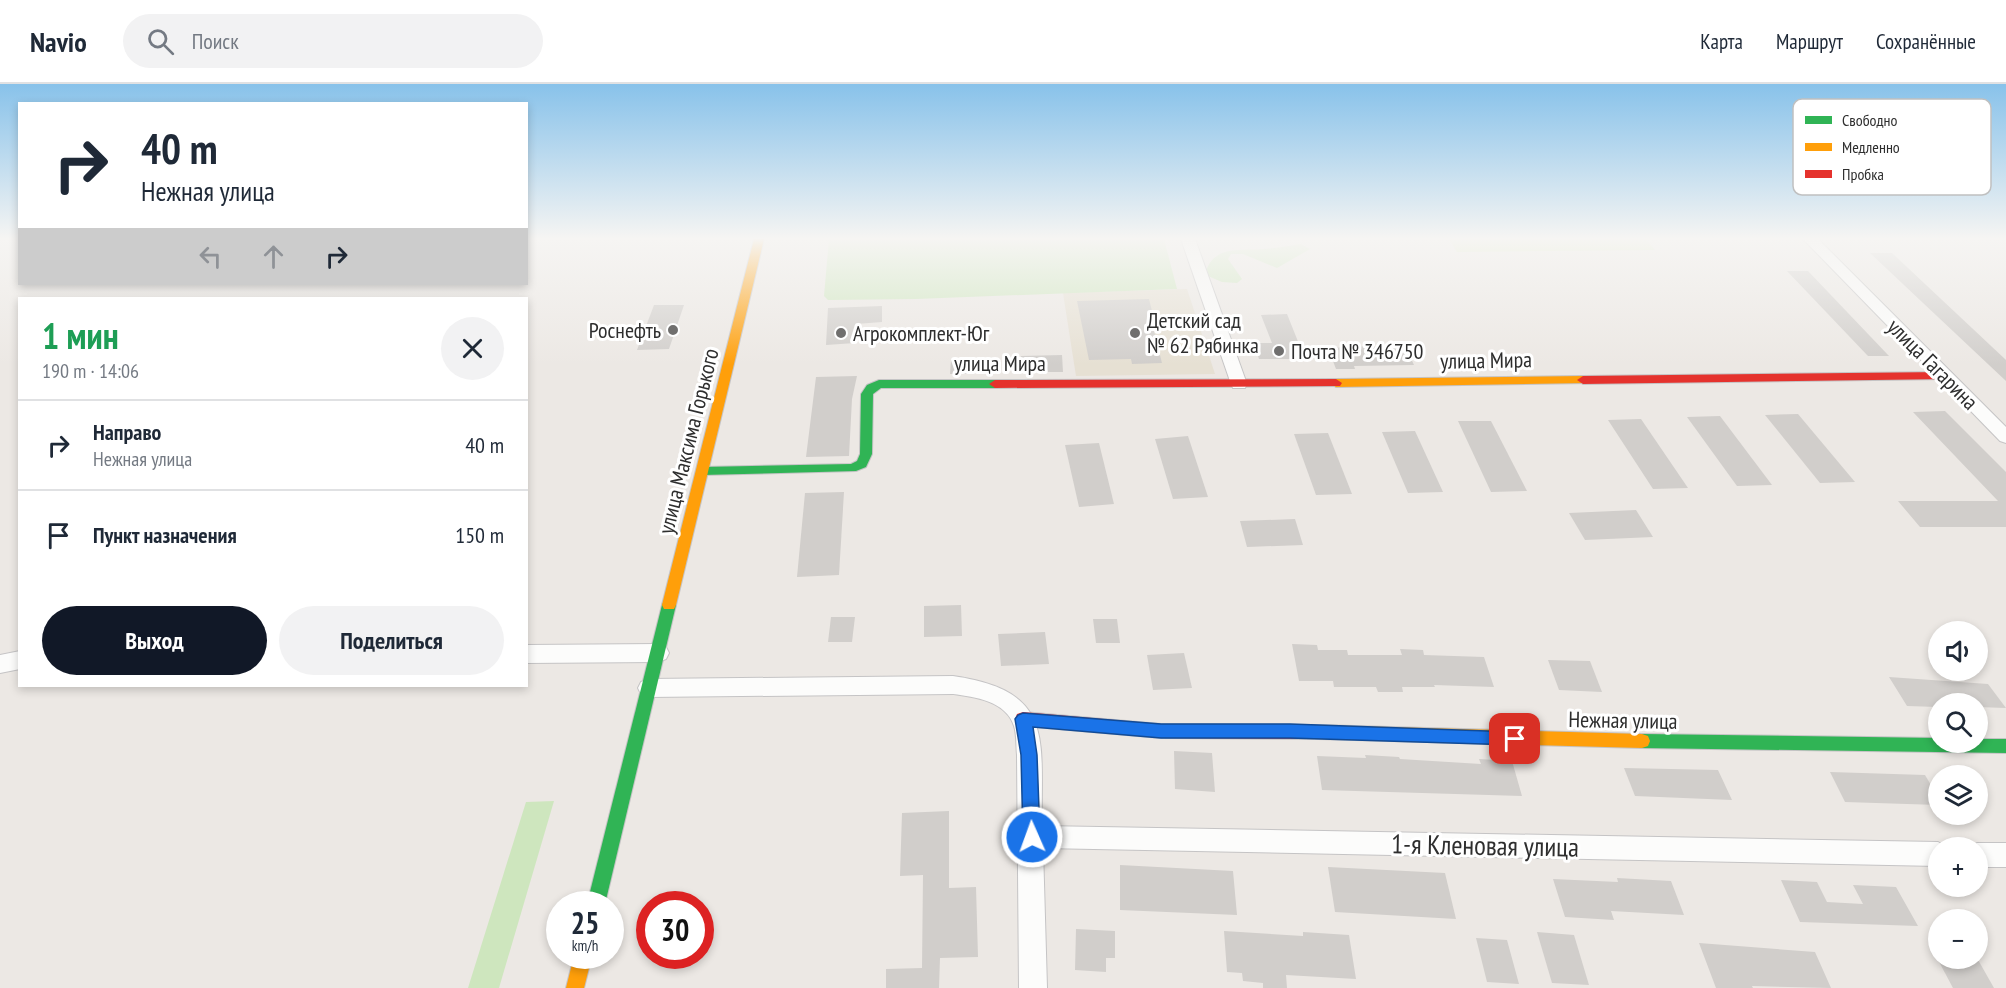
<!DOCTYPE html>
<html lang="ru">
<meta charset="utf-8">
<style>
:root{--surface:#fff;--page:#f2f2f3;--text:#1f2937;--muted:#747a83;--line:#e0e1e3;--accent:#111827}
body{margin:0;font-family:"PT Sans Narrow",sans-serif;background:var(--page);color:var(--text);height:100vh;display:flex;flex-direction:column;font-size:22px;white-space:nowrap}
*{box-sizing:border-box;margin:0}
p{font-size:20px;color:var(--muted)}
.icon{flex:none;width:33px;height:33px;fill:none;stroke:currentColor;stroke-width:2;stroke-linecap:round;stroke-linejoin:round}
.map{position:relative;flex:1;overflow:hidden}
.side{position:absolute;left:18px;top:213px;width:510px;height:390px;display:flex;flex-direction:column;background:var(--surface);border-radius:0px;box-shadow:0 3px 9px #0003}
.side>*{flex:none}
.hud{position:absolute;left:18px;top:18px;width:510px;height:183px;border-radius:0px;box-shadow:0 3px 9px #0003;background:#fff;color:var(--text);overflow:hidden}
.tools{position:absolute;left:1928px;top:537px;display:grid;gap:12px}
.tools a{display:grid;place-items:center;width:60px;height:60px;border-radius:50%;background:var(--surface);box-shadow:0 3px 9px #0003;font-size:30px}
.speed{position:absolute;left:546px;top:807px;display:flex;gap:12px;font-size:30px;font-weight:700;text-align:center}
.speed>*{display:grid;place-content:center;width:78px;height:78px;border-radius:50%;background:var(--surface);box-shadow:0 3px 9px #0003;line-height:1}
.speed small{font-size:15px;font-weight:400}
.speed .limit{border:9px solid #d22;background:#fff;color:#111}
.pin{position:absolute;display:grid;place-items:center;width:51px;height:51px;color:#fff;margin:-26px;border-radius:12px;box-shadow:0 3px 9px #0006}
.me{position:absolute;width:66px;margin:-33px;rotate:358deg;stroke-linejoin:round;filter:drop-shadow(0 0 4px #0008)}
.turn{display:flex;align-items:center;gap:21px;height:126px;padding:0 24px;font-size:27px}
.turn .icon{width:78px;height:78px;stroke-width:2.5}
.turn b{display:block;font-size:42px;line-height:51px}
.lanes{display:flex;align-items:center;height:57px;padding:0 24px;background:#0003;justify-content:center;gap:30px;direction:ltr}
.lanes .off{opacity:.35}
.round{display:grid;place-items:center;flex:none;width:63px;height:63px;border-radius:32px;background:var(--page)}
.overview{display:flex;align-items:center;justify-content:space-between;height:102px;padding:0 24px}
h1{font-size:36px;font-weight:700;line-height:45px;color:#1e9e55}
.cta{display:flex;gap:12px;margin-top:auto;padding:12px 24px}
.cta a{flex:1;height:69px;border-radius:36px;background:var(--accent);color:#fff;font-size:24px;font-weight:700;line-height:69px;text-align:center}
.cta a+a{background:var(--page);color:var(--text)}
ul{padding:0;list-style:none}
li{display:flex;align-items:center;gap:18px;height:90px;padding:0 24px;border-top:2px solid var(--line)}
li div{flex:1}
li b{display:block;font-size:22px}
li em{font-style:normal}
header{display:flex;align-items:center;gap:36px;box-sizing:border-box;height:84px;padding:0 30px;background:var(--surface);border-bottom:2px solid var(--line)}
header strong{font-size:28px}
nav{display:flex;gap:33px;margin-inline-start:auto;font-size:21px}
.search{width:420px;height:54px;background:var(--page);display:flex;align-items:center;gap:15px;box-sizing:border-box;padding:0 21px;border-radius:33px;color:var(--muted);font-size:22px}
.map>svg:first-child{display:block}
</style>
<header>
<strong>Navio</strong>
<div class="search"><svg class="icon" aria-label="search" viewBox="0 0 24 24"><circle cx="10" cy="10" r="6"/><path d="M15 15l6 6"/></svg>Поиск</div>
<nav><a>Карта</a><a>Маршрут</a><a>Сохранённые</a></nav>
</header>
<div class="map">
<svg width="2006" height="904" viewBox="0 0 2006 904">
<rect width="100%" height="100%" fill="#ece8e4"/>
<path fill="#e6e0d3" d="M1187 205 1215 290 1076 292 1063 209Z"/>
<g fill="#cee6be">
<path d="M829 155H1164L1177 205 916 215 828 216 824 212Z"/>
<path d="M1301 160 1310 165 1277 184 1243 170H1231L1228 175 1242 195 1237 199 1222 198 1208 192 1206 187C1215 161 1241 167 1263 165 1276 164 1288 162 1301 160Z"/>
<path d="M554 717 499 904H468L526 718Z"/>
</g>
<path fill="#d9eabb" d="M1449 155H1646L1655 166 1457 168Z"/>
<g fill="#d1cecb">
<path d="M1870 169H1892L2006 276V297Z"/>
<path d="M1787 187H1808L1889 272H1868Z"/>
<path d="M1149 215 1153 231H1150L1162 279 1132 280 1131 275 1089 276 1077 217Z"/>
<path d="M654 221H684L669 265 637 266Z"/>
<path d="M882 222V238L856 240 855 259 826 261 828 224Z"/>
<path d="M1287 230 1305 275H1259L1254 259H1272L1261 231Z"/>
<path d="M1370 262H1405L1414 281 1354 282 1355 285H1336L1328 264Z"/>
<path d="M1062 271 1063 288H1022L1021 272Z"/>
<path d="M951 276H970V290H950Z"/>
<path d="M857 292 852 315 849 372 806 373 816 293Z"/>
<path d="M1945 327 2006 388V443H1920L1898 417H1998L1913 328Z"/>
<path d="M1798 330 1855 398 1820 399 1765 331Z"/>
<path d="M1720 332 1772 401 1737 402 1687 333Z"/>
<path d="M1641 335 1688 404 1653 405 1608 336Z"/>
<path d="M1458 337H1491L1527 407 1491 408Z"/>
<path d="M1415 347 1443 408 1408 409 1382 348Z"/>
<path d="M1328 349 1352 410 1316 411 1294 350Z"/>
<path d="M1188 352 1208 413 1173 415 1155 355Z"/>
<path d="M1099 359 1114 420 1079 423 1065 361Z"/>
<path d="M844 408 839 491 797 493 805 409Z"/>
<path d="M1636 426 1653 453 1585 456 1569 429Z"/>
<path d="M1295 435 1303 461 1247 463 1240 437Z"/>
<path d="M961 521 962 552 924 553V522Z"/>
<path d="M831 533H855L852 558H828Z"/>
<path d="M1093 535H1117L1120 559H1096Z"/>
<path d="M1045 548 1049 580 1001 582 998 550Z"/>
<path d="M1292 560 1317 561 1318 566H1347L1348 571H1402L1400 565 1423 566 1424 571 1484 573 1494 603 1434 601 1435 603H1402L1403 608H1378L1376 603H1334L1333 597H1299Z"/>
<path d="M1184 569 1192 604 1153 606 1147 571Z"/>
<path d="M1548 576 1590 577 1602 608 1559 606Z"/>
<path d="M1889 593 1988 600 2006 624 1977 623V620H1938V623L1907 622Z"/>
<path d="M1174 667 1212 669 1215 708 1175 705Z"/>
<path d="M1365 671 1399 673 1400 675 1481 680 1479 675 1512 677 1522 712 1322 706 1317 672 1366 674Z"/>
<path d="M1624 684 1718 686 1732 716 1635 712Z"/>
<path d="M1830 688 1925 691 1938 713V721L1845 718Z"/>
<path d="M949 727V804L976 803 978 873 940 874 939 904H886V885L922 884 923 791 900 792 902 729Z"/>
<path d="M1120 781 1233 787 1237 831 1120 826Z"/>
<path d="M1328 783 1445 789 1456 835 1335 828Z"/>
<path d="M1617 794 1671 797 1684 831 1611 827 1614 836 1565 833 1553 795 1618 798Z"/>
<path d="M1781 796 1817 798 1827 818 1863 820 1853 801 1896 803 1918 842 1800 838Z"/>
<path d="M1076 845 1115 847V874H1106V888L1075 886Z"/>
<path d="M1224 847 1303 852V848L1349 851 1356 895 1286 891 1287 904H1263V899L1243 897 1242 889 1227 888Z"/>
<path d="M1537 848 1574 851 1589 901 1552 899Z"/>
<path d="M1476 854 1507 856 1519 900 1487 898Z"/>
<path d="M1699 859 1815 868 1831 904 1752 902 1753 904H1716Z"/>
<path d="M1937 874H1977L1994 904H1953Z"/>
</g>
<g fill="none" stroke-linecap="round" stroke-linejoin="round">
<g stroke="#c5c4c5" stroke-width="2">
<g id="street">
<path d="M1181 155H1195L1247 300 1245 304H1233L1231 300Z"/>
<path d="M1803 155H1818L2006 343V359L2000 357Z"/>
<path d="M658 560 666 563 669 569 666 575 658 578 526 579V561Z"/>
<path d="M20 567V585L0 589V571Z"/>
<path d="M953 592C1057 607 1040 656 1042 742L1938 758 1948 764H1938V782L1043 764 1047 904H1019L1017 671C1016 662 1017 651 1014 642 1006 617 975 613 953 610L649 613 641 610 638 604 641 598 649 595Z"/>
<path d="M1977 759H2006V783H1977V764H1968Z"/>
</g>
</g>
<g stroke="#c5c4c5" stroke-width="2">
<g id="fast">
<path d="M879 296H995L1001 300 995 304H881L873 310 872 370 866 383 856 387 702 391 696 387 702 383 851 380 857 377 860 370 861 310 867 301Z"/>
<path d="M669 516 674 517 676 521 605 820H587L662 521 664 517Z"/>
<path d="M1642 650 1938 654V658H1977V655H2006V669L1642 664 1636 662 1634 657 1636 652Z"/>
</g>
</g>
<g stroke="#c5c4c5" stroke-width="2">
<g id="slow">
<path d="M754 155H764L676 521 674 525H664L662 521Z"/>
<path d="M1583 292 1587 293 1589 296 1587 299 1336 303 1330 299 1336 295Z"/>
<path d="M1318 641 1642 650 1648 652 1650 657 1648 662 1642 664 1318 655 1312 653 1310 648 1312 643Z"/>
<path d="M574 872H592L584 904H566Z"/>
</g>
</g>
<g stroke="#c5c4c5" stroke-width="2">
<g id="jam">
<path d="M1945 288 1949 289 1951 292 1949 295 1583 300 1577 296 1583 292Z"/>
<path d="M1336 295 1342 299 1340 302 995 304 989 300 995 296Z"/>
<path d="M1023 628 1161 640 1318 641 1324 643 1326 648 1324 653 1318 655 1161 654 1023 642 1017 640 1015 635 1017 630Z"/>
</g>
</g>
<use href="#street" fill="#fcfcfb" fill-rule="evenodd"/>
<use href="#fast" fill="#30b455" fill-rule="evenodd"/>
<use href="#slow" fill="#ff9f0a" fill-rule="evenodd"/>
<use href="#jam" fill="#e5322d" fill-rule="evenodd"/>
</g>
<linearGradient id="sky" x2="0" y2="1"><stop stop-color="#88c2ea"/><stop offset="0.55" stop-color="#f6f5f3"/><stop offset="1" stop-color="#f6f5f3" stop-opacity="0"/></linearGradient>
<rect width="2006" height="281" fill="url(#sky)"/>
<path fill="#1a73e8" stroke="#114b97" stroke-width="1.5" d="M1023 629 1161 640H1290L1515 648 1521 650 1523 655 1521 659 1515 661 1290 654H1161L1033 643 1037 671 1040 753 1038 759 1032 761 1026 759 1023 753 1021 671 1015 635 1018 631Z"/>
<g fill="#706f6e" stroke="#fff" stroke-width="2">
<circle cx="673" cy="246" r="6"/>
<circle cx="841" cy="249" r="6"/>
<circle cx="1135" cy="249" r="6"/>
<circle cx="1279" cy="267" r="6"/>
</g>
<g text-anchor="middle" stroke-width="6" stroke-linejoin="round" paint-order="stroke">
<g font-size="22" fill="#2e2e2e" stroke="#fff" text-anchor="start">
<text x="1147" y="244">Детский сад<tspan x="1147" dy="25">№ 62 Рябинка</tspan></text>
<text x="661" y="254" text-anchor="end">Роснефть</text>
<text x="853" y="257">Агрокомплект-Юг</text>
<text x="1291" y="275">Почта № 346750</text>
</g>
<g font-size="22" fill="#2e2e2e" stroke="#fff">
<text transform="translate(1486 276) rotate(-1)" y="8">улица Мира</text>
<text x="1000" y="287">улица Мира</text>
<text transform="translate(1933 280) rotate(45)" y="8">улица Гагарина</text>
<text transform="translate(688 357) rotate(-76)" y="8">улица Максима Горького</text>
<text transform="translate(1623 636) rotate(1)" y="8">Нежная улица</text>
</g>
<g font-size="27" fill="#2e2e2e" stroke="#fff">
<text transform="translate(1485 762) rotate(1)" y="9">1-я Кленовая улица</text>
</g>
</g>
<rect x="1793" y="15" width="198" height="96" rx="9" fill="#fff" stroke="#c0c0c0" stroke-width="1.5"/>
<rect x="1805" y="32" width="27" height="8" fill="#30b455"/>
<rect x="1805" y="59" width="27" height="8" fill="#ff9f0a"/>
<rect x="1805" y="86" width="27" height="8" fill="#e5322d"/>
<g font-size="16" fill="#2e2e2e">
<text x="1842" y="42">Свободно</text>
<text x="1842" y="69">Медленно</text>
<text x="1842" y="96">Пробка</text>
</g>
</svg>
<div class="tools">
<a><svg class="icon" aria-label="sound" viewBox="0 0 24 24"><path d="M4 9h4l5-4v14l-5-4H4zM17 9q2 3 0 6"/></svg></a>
<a><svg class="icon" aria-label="search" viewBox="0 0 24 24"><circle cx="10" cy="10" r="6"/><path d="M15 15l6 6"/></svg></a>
<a><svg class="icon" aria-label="layers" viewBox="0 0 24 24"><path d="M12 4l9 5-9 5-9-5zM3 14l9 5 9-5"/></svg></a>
<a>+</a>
<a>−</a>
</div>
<div class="speed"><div>25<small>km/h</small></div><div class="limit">30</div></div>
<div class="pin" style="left:1515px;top:655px;background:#d93025"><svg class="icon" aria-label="arrive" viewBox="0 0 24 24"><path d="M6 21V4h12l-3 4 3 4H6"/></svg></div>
<svg class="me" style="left:1032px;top:753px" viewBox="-20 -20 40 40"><circle r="17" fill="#1a73e8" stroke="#fff" stroke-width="3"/><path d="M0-11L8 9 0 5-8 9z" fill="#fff"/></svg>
<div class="hud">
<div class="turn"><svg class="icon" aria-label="right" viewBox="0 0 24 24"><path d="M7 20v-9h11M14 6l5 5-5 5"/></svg><div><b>40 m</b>Нежная улица</div></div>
<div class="lanes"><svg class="icon off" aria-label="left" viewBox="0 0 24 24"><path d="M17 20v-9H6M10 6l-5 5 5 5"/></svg><svg class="icon off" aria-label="ahead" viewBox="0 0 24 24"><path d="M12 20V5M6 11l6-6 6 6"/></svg><svg class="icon" aria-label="right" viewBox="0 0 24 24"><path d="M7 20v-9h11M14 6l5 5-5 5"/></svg></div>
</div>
<section class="side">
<div class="overview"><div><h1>1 мин</h1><p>190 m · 14:06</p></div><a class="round"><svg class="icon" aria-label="close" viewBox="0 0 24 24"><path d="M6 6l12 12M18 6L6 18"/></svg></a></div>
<ul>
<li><svg class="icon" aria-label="right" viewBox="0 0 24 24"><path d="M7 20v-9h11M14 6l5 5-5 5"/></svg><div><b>Направо</b><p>Нежная улица</p></div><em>40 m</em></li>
<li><svg class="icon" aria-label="arrive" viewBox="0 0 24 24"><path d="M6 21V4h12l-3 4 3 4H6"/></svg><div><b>Пункт назначения</b></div><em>150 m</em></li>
</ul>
<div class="cta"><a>Выход</a><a>Поделиться</a></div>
</section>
</div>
